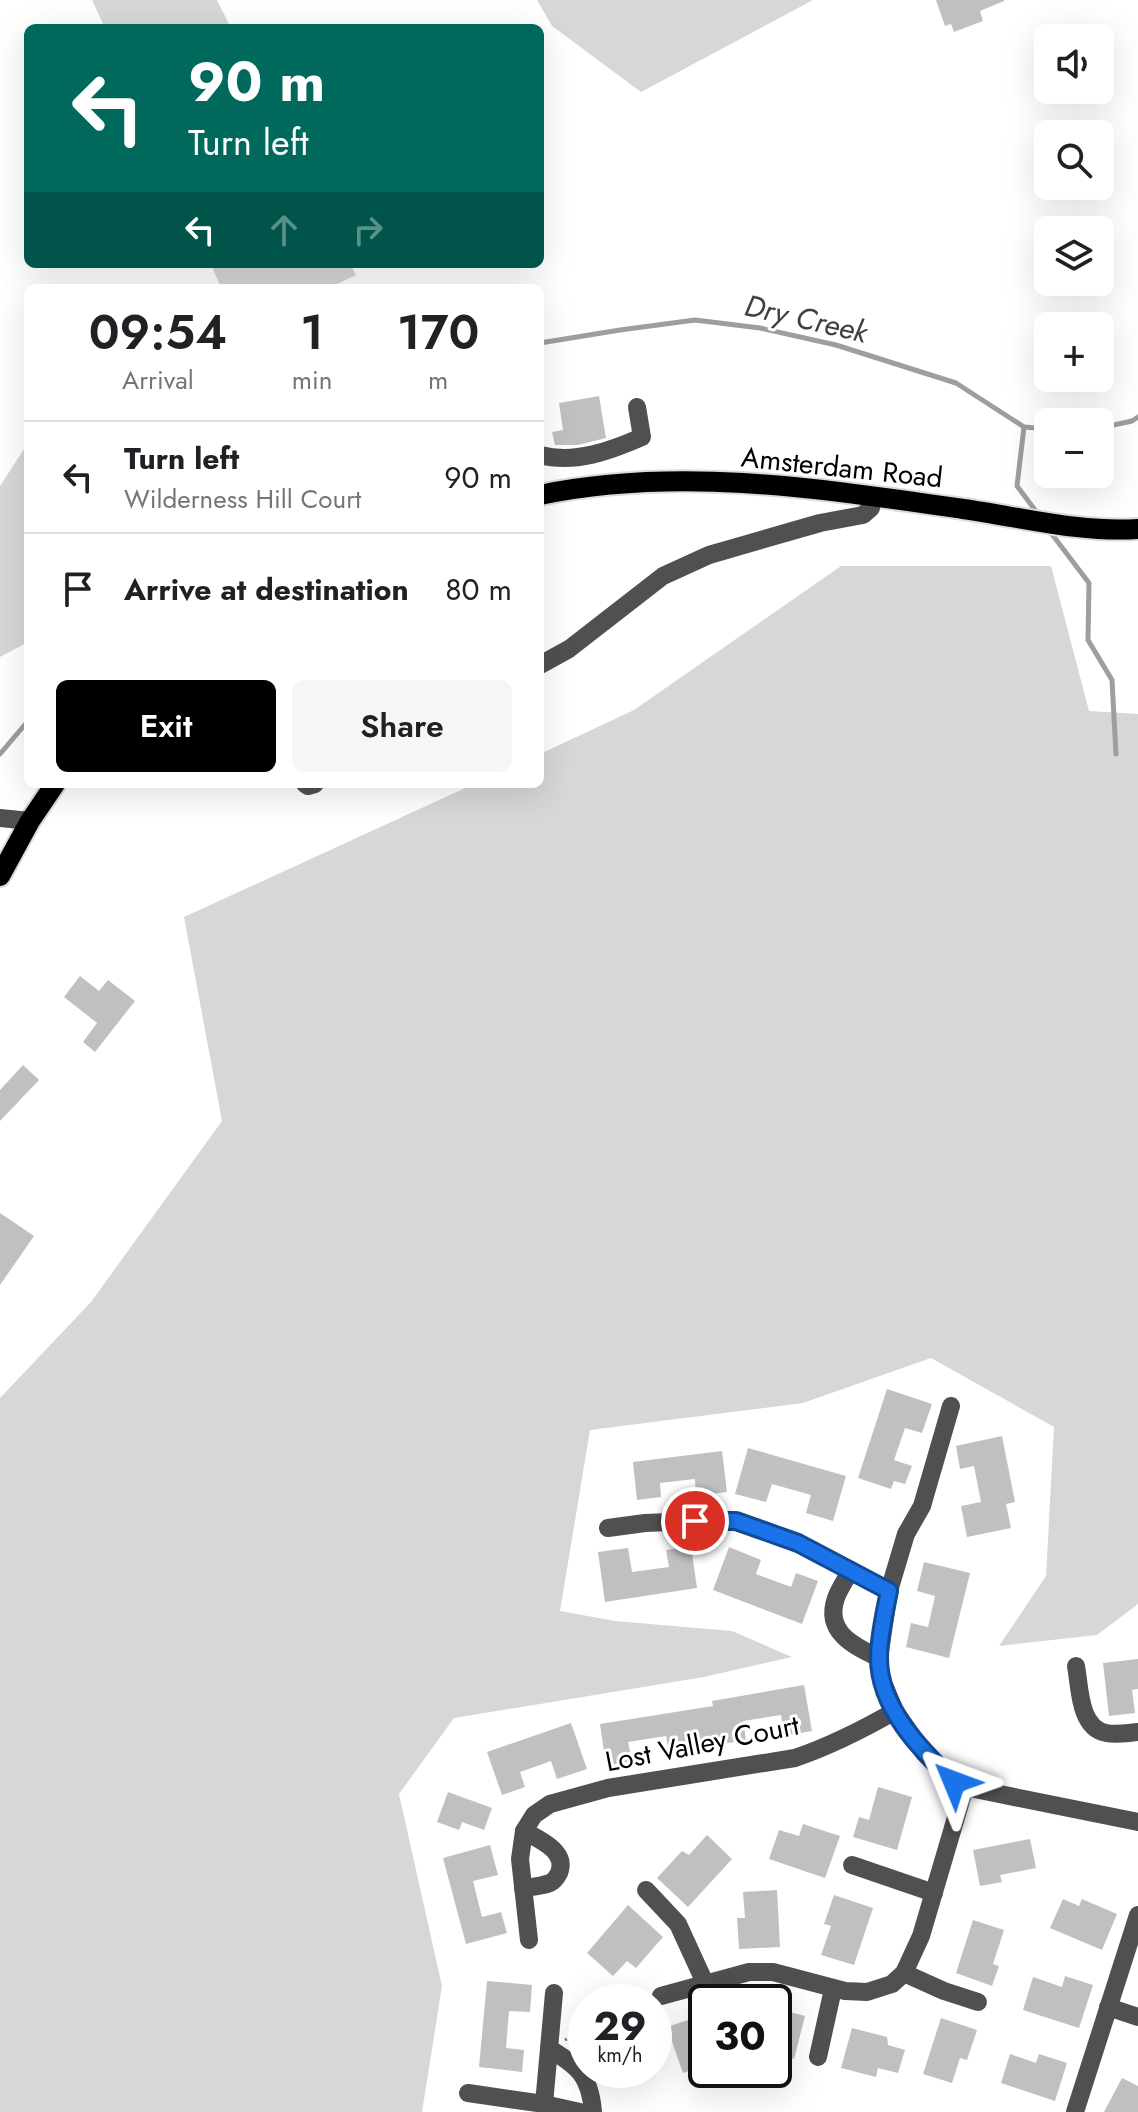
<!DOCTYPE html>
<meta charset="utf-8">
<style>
:root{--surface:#fff;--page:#f6f6f6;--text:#202124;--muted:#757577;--line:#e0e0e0;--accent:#000}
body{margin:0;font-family:Jost,sans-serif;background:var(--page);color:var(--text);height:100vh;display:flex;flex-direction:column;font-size:30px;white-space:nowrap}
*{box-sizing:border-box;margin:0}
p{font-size:26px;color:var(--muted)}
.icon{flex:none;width:44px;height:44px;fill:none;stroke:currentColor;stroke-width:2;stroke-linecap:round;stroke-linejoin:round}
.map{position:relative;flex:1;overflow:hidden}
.details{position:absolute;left:24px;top:284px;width:520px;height:504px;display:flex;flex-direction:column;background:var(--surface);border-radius:12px;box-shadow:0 8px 32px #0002}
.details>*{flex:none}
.top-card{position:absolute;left:24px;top:24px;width:520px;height:244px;border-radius:12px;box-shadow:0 8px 32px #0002;background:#00695c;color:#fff;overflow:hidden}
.fabs{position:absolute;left:1034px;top:24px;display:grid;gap:16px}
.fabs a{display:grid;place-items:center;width:80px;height:80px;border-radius:12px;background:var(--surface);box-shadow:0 8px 32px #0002;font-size:40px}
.speed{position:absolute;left:568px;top:1984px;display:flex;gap:16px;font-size:40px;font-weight:700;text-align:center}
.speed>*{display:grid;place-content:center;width:104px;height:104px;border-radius:50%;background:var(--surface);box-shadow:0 8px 32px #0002;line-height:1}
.speed small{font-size:20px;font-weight:400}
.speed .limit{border:4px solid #111;border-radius:12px;background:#fff;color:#111}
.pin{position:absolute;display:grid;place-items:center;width:68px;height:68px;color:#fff;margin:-34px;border:4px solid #fff;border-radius:50%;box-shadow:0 2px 8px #0007}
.me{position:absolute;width:88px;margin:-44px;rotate:314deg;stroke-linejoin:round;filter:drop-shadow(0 0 6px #0008)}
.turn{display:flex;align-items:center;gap:28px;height:168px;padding:0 32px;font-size:36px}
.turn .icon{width:104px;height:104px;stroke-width:2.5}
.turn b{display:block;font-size:56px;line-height:68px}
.lanes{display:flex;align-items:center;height:76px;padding:0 32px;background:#0003;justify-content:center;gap:40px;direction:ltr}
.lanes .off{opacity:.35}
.eta{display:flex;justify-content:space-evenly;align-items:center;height:136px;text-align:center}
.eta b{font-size:48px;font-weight:600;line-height:56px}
.action{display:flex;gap:16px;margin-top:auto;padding:16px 32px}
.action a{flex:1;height:92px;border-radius:12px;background:var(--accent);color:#fff;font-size:32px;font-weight:600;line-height:92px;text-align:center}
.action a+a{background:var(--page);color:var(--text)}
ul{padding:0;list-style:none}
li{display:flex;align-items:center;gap:24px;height:112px;padding:0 32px;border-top:2px solid var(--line)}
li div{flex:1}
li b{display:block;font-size:30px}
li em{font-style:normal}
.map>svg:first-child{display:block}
</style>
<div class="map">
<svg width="1138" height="2112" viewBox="0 0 1138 2112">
<rect width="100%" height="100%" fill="#fff"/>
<g fill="#d7d7d7">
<path d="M92 0H217L231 28H105Z"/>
<path d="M537 0H813L641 92 552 26Z"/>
<path d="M211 264H350L356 275 329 288H221Z"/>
<path d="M28 443V642L0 657V486Z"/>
<path d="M841 566H1051L1089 711 1138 714V1604L1097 1635 999 1646 1046 1576 1054 1427 931 1358 803 1403 590 1430 560 1611 615 1621 732 1631 792 1657 704 1677 454 1718 399 1794 442 1986 422 2112H0V1398L91 1302 222 1121 184 917 474 784H540V754L634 710Z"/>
</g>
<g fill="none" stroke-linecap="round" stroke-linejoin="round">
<g stroke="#9e9e9e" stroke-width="5">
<path d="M540 343 620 330 695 320 760 328 836 345 956 383 1024 427 1048 429"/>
<path d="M1024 427 1017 486 1038 514"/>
<path d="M1100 428 1132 421 1138 417"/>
<path d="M1048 529 1089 583 1088 640 1112 680 1116 754"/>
<path d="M0 754 28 721"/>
</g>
</g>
<g fill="#c0c0c0">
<path d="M936 0H1004V1L980 11 983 21 954 32 951 24 945 26Z"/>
<path d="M599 396 606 438 578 445H555L552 432 563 430 559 403Z"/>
<path d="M80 976 99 991 108 980 135 1001 95 1052 83 1042 97 1023 64 997Z"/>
<path d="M23 1065 39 1080 0 1121V1090Z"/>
<path d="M0 1213 34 1236 0 1285Z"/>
<path d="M887 1389 932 1404 922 1433 905 1428 894 1460 912 1466 905 1484 894 1481 891 1489 858 1478Z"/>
<path d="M1002 1436 1015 1502 1006 1504 1011 1528 967 1537 961 1506 981 1502 974 1466 960 1469 956 1446Z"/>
<path d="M748 1448 846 1476 833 1521 806 1513 811 1495 772 1484 766 1502 735 1494Z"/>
<path d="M722 1451 727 1492 696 1496 695 1479 660 1483 661 1497 637 1500 633 1462Z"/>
<path d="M691 1546 697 1588 605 1602 598 1552 628 1548 632 1572 669 1567 666 1550Z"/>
<path d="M729 1547 761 1560 756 1574 791 1587 796 1573 818 1581 802 1624 713 1590Z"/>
<path d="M924 1562 970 1573 949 1658 906 1647 911 1623 928 1627 935 1596 917 1591Z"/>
<path d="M1138 1659V1689L1132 1690 1135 1713 1109 1716 1103 1663Z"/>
<path d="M804 1685 812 1731 784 1736 781 1715 743 1721 746 1740 669 1753 666 1736 628 1742 632 1761 606 1766 600 1724 713 1706 712 1701Z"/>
<path d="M571 1723 587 1769 557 1779 551 1761 520 1772 525 1787 502 1795 487 1752Z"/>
<path d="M878 1787 912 1797 897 1850 853 1837 859 1817 869 1820Z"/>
<path d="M448 1792 492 1808 484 1830 462 1822 459 1830 437 1822Z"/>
<path d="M803 1824 840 1836 825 1878 769 1859 779 1830 799 1836Z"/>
<path d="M707 1835 732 1859 688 1907 657 1878 682 1851 689 1855Z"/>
<path d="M1030 1839 1036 1868 1000 1875 1002 1882 980 1886 973 1850Z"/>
<path d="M490 1845 498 1875 473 1881 482 1917 501 1912 507 1933 466 1944 443 1858Z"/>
<path d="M777 1890 780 1947 739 1949 737 1918H745L743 1892Z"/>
<path d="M834 1895 873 1908 854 1965 821 1955 831 1926 824 1924Z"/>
<path d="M1063 1899 1079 1906 1082 1899 1117 1914 1102 1950 1050 1928Z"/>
<path d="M628 1905 663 1937 636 1968 627 1961 613 1976 587 1953Z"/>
<path d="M973 1920 1004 1930 993 1964 999 1966 992 1986 956 1973Z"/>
<path d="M1065 1976 1093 1985 1079 2028 1023 2010 1033 1977 1062 1987Z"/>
<path d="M487 1981 532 1985 530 2012 509 2011 506 2048 524 2050 522 2072 479 2067Z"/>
<path d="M779 2009 805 2016 794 2059 774 2053V2027Z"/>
<path d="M703 2015 706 2023V2065L683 2073 667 2027Z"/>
<path d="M941 2018 977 2030 967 2060 960 2058 952 2083 923 2074Z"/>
<path d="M852 2028 887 2037 888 2045 905 2050 898 2073 878 2068 876 2077 841 2068Z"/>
<path d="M1010 2054 1036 2063 1039 2054 1067 2063 1055 2101 1001 2083Z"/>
<path d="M1122 2078 1138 2086V2112H1104Z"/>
</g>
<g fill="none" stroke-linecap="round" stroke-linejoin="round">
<g stroke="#dbdbdb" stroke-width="24">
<g id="major">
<path d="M540 495C680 466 824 489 963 509 1020 517 1081 533 1138 529"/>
<path d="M0 876 30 821 55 784"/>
</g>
</g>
<g stroke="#727272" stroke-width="3" stroke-dasharray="2 4" stroke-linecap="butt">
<path d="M591 2002 598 1998 603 2002"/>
<path d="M565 2040 572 2036 586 2007"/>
</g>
<g stroke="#505050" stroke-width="18">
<path d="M540 455C575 464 610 451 642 437L637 407"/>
<path d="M540 665 569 649 663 576 709 555 820 523 863 515 871 508 873 497"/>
<path d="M305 784 308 786 315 784"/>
<path d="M0 818 30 821"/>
<path d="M951 1406 922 1506 906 1534 889 1591 879 1658 881 1678 895 1711 924 1753 954 1782 965 1787 1138 1822"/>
<path d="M608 1528 645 1523 720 1520 736 1521 798 1543 889 1591"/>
<path d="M851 1570C846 1579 839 1589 836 1598 824 1632 854 1646 879 1658"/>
<path d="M1076 1666C1080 1687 1079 1728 1106 1733 1116 1735 1127 1733 1138 1732"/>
<path d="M852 1865 934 1893"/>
<path d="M523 1888C531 1887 542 1886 550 1883 554 1881 557 1877 559 1873 568 1851 538 1839 524 1831"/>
<path d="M646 1890 678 1924 705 1983"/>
<path d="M529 1940 520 1859 524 1831 534 1815 550 1804 608 1788 795 1758C830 1746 862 1730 895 1711"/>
<path d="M904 1973 944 1991 978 2002"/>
<path d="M661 1996 749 1972H773L845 1991 867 1992 892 1984 904 1973 921 1936 965 1787"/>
<path d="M1108 2007 1138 2017"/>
<path d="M550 2049C579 2067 590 2076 593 2112"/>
<path d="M818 2057 833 1989"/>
<path d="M468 2093 544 2104 580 2112"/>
<path d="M544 2104 554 1993"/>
<path d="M1075 2112 1138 1915"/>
</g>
<use href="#major" stroke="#000" stroke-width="20"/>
</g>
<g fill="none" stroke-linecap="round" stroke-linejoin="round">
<g stroke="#114b97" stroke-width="20">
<path id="route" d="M695 1521H736L798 1543 889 1591C885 1612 879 1636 879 1658 879 1708 921 1750 954 1782"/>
</g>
<use href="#route" stroke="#1a73e8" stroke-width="14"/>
</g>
<g text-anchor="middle" stroke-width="6" stroke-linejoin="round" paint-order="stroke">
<g font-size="28" fill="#000" stroke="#fff">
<text transform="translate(842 467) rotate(6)" y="10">Amsterdam Road</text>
<text transform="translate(702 1743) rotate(-11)" y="10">Lost Valley Court</text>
</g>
<g font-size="30" font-style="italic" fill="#3f3f3f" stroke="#fff">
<text transform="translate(806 319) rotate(13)" y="10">Dry Creek</text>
</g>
</g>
</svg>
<div class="fabs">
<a><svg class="icon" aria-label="sound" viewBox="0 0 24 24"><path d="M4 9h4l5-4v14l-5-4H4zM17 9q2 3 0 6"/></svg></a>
<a><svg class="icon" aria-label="search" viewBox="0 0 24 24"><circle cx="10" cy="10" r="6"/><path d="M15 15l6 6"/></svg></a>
<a><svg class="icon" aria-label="layers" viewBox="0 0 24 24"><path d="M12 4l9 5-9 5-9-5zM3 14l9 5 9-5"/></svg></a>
<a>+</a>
<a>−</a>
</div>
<div class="speed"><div>29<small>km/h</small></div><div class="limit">30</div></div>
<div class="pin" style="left:695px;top:1521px;background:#d93025"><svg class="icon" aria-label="arrive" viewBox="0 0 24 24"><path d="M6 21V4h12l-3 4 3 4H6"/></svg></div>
<svg class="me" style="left:954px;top:1782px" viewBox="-20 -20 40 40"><path d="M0-17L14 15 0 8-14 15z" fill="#1a73e8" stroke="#fff" stroke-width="4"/></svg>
<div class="top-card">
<div class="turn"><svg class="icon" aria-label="left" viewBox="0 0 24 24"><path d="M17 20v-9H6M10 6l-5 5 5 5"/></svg><div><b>90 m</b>Turn left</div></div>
<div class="lanes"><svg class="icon" aria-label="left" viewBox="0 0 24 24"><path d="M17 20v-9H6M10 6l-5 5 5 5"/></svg><svg class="icon off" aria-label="ahead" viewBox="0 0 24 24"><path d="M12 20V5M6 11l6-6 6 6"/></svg><svg class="icon off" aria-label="right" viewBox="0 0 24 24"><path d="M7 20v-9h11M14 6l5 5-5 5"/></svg></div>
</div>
<section class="details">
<div class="eta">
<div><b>09:54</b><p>Arrival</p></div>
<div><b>1</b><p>min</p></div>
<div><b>170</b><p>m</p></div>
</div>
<ul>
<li><svg class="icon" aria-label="left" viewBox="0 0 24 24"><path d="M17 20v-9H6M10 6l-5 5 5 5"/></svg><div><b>Turn left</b><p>Wilderness Hill Court</p></div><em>90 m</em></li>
<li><svg class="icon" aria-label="arrive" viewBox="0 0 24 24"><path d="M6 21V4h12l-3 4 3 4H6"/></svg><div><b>Arrive at destination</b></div><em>80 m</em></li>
</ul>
<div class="action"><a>Exit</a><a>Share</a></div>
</section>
</div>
